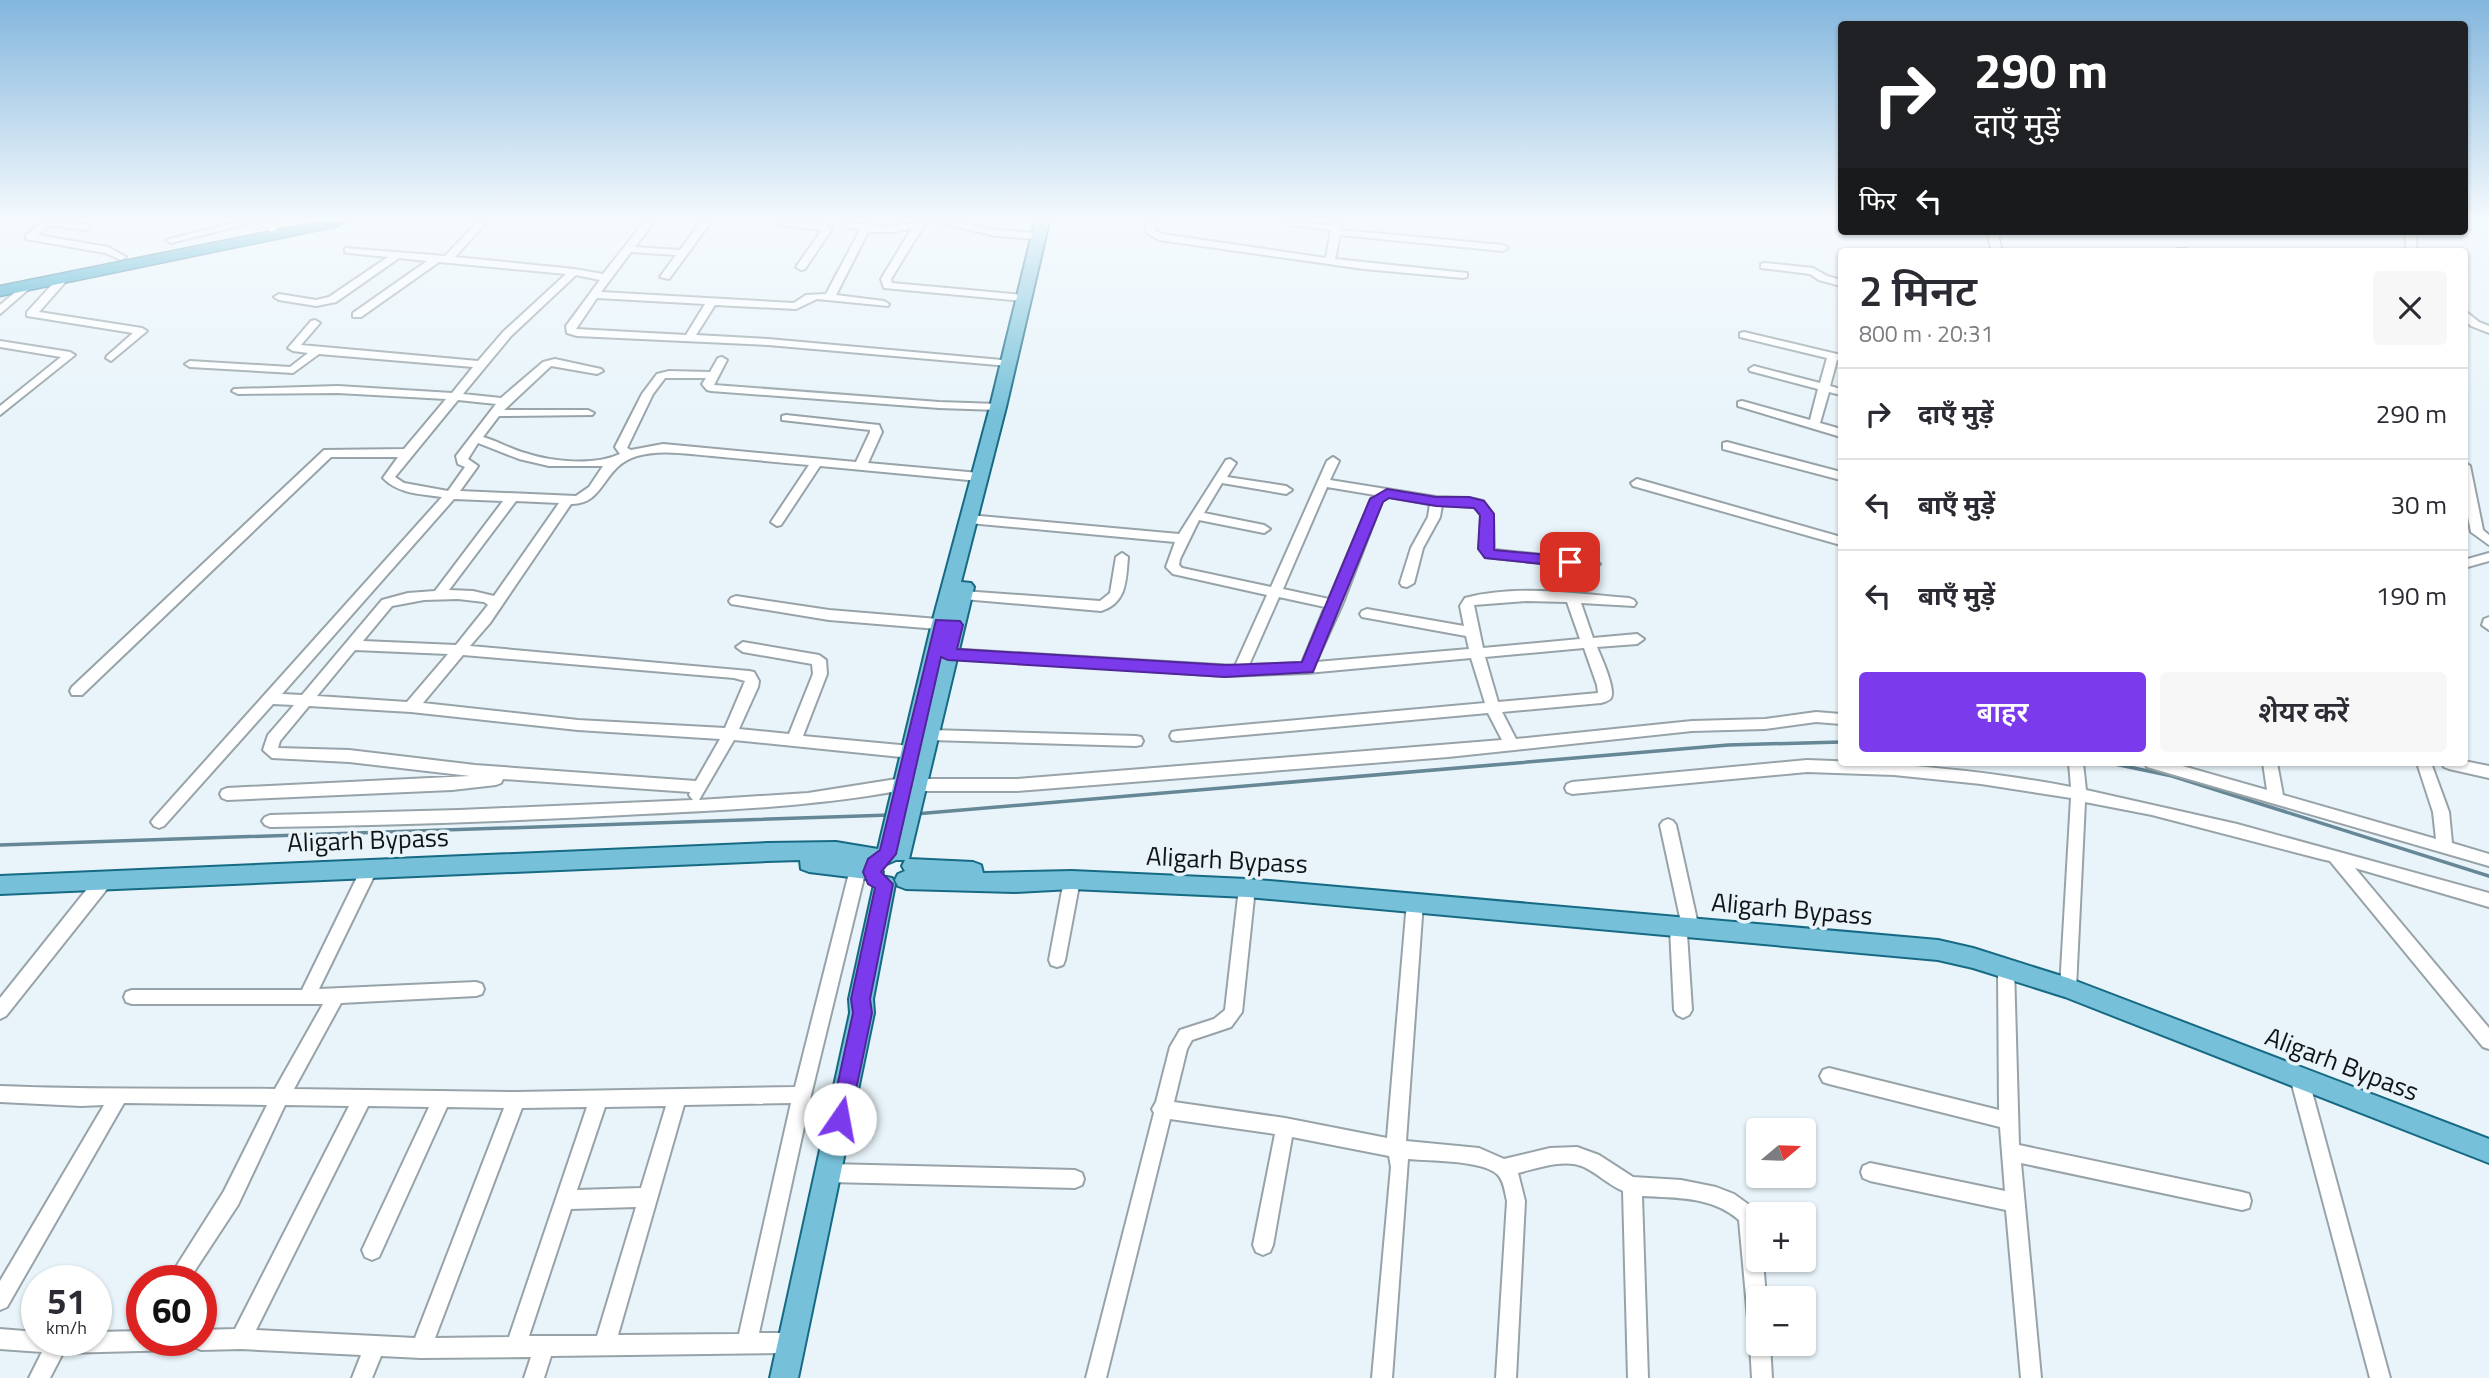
<!DOCTYPE html>
<html lang="hi">
<meta charset="utf-8">
<style>
:root{--surface:#fff;--page:#f7f7f7;--text:#2b2b33;--muted:#7c7c81;--line:#e1e1e2;--accent:#7c3aed}
body{margin:0;font-family:"Titillium Web","Noto Sans Devanagari",sans-serif;background:var(--page);color:var(--text);height:100vh;display:flex;flex-direction:column;font-size:26px;white-space:nowrap}
*{box-sizing:border-box;margin:0}
p{font-size:23px;color:var(--muted)}
.icon{flex:none;width:38px;height:38px;fill:none;stroke:currentColor;stroke-width:2;stroke-linecap:round;stroke-linejoin:round}
.map{position:relative;flex:1;overflow:hidden}
.details{position:absolute;left:1838px;top:248px;width:630px;height:518px;display:flex;flex-direction:column;background:var(--surface);border-radius:7px;box-shadow:0 2px 5px #0004}
.details>*{flex:none}
.hud{position:absolute;left:1838px;top:21px;width:630px;height:214px;border-radius:7px;box-shadow:0 2px 5px #0004;background:#202124;color:#fff;overflow:hidden}
.needle{width:46px;rotate:71deg}
.tools{position:absolute;left:1746px;top:1118px;display:grid;gap:14px}
.tools a{display:grid;place-items:center;width:70px;height:70px;border-radius:7px;background:var(--surface);box-shadow:0 2px 5px #0004;font-size:35px}
.speed{position:absolute;left:21px;top:1265px;display:flex;gap:14px;font-size:35px;font-weight:700;text-align:center}
.speed>*{display:grid;place-content:center;width:91px;height:91px;border-radius:50%;background:var(--surface);box-shadow:0 2px 5px #0004;line-height:1}
.speed small{font-size:18px;font-weight:400}
.speed .limit{border:10px solid #d22;background:#fff;color:#111}
.pin{position:absolute;display:grid;place-items:center;width:60px;height:60px;color:#fff;margin:-30px;border-radius:14px;box-shadow:0 4px 10px #0006}
.me{position:absolute;width:77px;margin:-38px;rotate:12deg;stroke-linejoin:round;filter:drop-shadow(0 0 5px #0008)}
.turn{display:flex;align-items:center;gap:24px;height:147px;padding:0 21px;font-size:32px}
.turn .icon{width:91px;height:91px;stroke-width:2.5}
.turn b{display:block;font-size:49px;line-height:60px}
.then{display:flex;align-items:center;height:66px;padding:0 21px;background:#0003;gap:14px;font-size:26px}
.round{display:grid;place-items:center;flex:none;width:74px;height:74px;border-radius:7px;background:var(--page)}
.head{display:flex;align-items:center;justify-content:space-between;height:119px;padding:0 21px}
h1{font-size:42px;font-weight:600;line-height:52px}
.action{display:flex;gap:14px;margin-top:auto;padding:14px 21px}
.action a{flex:1;height:80px;border-radius:7px;background:var(--accent);color:#fff;font-size:28px;font-weight:600;line-height:80px;text-align:center}
.action a+a{background:var(--page);color:var(--text)}
ul{padding:0;list-style:none}
li{display:flex;align-items:center;gap:21px;height:91px;padding:0 21px;border-top:2px solid var(--line)}
li div{flex:1}
li b{display:block;font-size:26px}
li em{font-style:normal}
.map>svg:first-child{display:block}
</style>
<div class="map">
<svg width="2489" height="1378" viewBox="0 0 2489 1378">
<rect width="100%" height="100%" fill="#e8f4fa"/>
<g fill="none" stroke-linecap="round" stroke-linejoin="round">
<g stroke="#668796" stroke-width="3.5">
<path d="M2110 763 2172 776 2489 876"/>
<path d="M915 814 1728 745 1841 742"/>
<path d="M0 845 890 815"/>
</g>
<g stroke="#97a3a8" stroke-width="4">
<g id="minor">
<path d="M42 222H71L89 225 91 227 86 230 51 225 37 235 108 247 126 257 121 260 105 253 26 239V235Z"/>
<path d="M237 222H254L171 243 166 240Z"/>
<path d="M255 222 276 224 278 235 270 237 268 228Z"/>
<path d="M477 222H487L455 257 574 269 603 274 644 222H654L635 247 680 250 701 222H711L669 279 660 277 676 255 631 252 601 292 794 303 806 295 826 294 860 230 845 226V222L884 227 926 222 891 279 892 283 1024 295 1029 298 1024 301 884 288 881 279 912 228 894 232H868L836 295 884 301 889 304 888 306 817 299 796 309 715 305 696 335 768 339 1013 361V365L1009 366 768 345 577 336 567 333 566 326 600 280 576 275 511 336 463 394 501 398 543 362 555 359 601 369 603 371 597 374 551 366 504 410H588L594 413 592 415 499 416 483 437C497 441 511 449 525 453 552 462 594 466 620 454L615 447 642 394 657 374 669 371 710 372 718 358 722 357 727 360 714 385 939 402 998 404 1004 407 998 410 939 408 711 391 707 390 702 384 706 378H665L653 394 627 448 631 450 663 444 856 462 870 432V430L782 420V416L786 415 879 425 882 432 868 463 979 473 985 477 979 481 820 466 781 525 777 526 771 522 809 465C776 462 744 459 712 456 687 454 661 449 637 456 602 466 605 505 571 504L490 623 470 646 749 671 754 672 759 681 758 687 739 729 789 734 813 674 812 664 743 652 736 647 743 642 819 655 826 660 827 674 803 736 911 746 916 748 918 752 916 756 911 758 734 740 699 800 808 793 903 778 908 780 910 784 917 779H1017L1502 740 1488 713 1177 741 1172 740 1170 736 1172 732 1177 731 1485 703 1471 658 1307 673 1225 676 943 657 941 654 943 651 948 649 1235 666 1267 595 1173 574 1166 567 1175 542 969 523 963 519 969 515 1179 534 1226 460 1230 459 1236 463 1227 477 1286 486 1292 490 1286 494 1222 483 1204 513 1264 525 1270 529 1264 533 1199 520 1180 559 1179 565 1182 568 1271 587 1327 461 1333 457 1339 461 1330 480 1436 497 1469 498 1483 501 1493 514 1494 550 1594 560 1600 564 1594 568 1485 557 1480 549 1481 515 1475 507 1442 505 1440 517 1423 548 1414 583 1407 587 1402 586 1400 583 1411 548 1428 517 1430 504 1389 497 1382 501 1342 605 1316 662 1469 649 1466 636 1362 617 1360 614 1362 611 1367 609 1464 626 1460 606 1465 598C1517 584 1576 594 1629 598L1634 600 1636 603 1634 606 1581 603 1593 638 1637 634 1644 639 1637 644 1597 647C1601 657 1616 689 1611 698 1609 701 1604 702 1601 703L1502 712 1516 739 1692 721 1765 719 1816 712 1841 714V724L1816 722 1765 729 1692 731 1448 757 1017 791H917L912 789 910 785 903 790C817 806 730 810 643 814 519 821 394 825 270 827L265 825 262 821 265 817 270 815 459 810 693 800 689 795 690 792 503 779 501 783 496 785 452 790 227 800 222 798 220 794 222 790 227 788 470 776 349 762 272 758 263 750 268 735 294 705 273 704 164 826 159 828 154 826 151 822 154 818 442 497C422 494 398 494 383 478L398 457H331L82 695H72L70 691 72 687 324 450 404 449 446 399 338 393 238 394 232 391 234 389 338 386 452 393 473 367 319 354 293 373 190 367 185 364 190 361 290 367 308 353 293 351 288 348 311 321 315 320 320 323 301 345 478 361 503 332 566 274 439 262 361 317H353V313L427 261 399 258 336 302 316 306 279 300 274 297 279 294 316 300 329 297 388 257 348 253 345 252V248L445 256ZM597 298 705 304 686 335 576 329ZM458 400 496 404 456 456 458 464 465 467 448 491 404 483 395 477ZM478 443 519 459 549 466H603L589 487 576 496 460 491 478 466 468 459ZM1327 487 1375 495 1371 499 1329 599 1283 589ZM454 499 503 501 435 591 408 593 382 600 302 695 282 694ZM516 501 559 503 494 596 473 591 449 590ZM1279 597 1325 607 1302 663 1249 665ZM458 599 484 602 488 605 456 645 363 641 392 606 424 600ZM1527 601 1567 602 1580 639 1483 648 1474 605ZM1584 648 1597 685 1598 693 1498 702 1485 657ZM355 650 448 654 407 702 317 696ZM463 655 734 678 745 681 725 728 578 720 423 703ZM309 706 411 712 578 730 720 739 696 781 475 765 349 750 278 748 280 741Z"/>
<path d="M776 222H822L832 229 805 269 801 270 796 267 822 230 781 225Z"/>
<path d="M935 222H954L996 230 1038 233 1043 236 1038 239 996 236Z"/>
<path d="M1146 222H1156L1155 230 1162 234 1326 258 1331 230 1290 225 1285 222 1332 225 1333 222H1341V230L1503 245 1508 248 1503 251 1340 235 1335 259 1467 273V277L1463 278 1364 269 1159 240 1147 233Z"/>
<path d="M1987 231H1997L2002 252H1992Z"/>
<path d="M2405 231H2415L2417 252H2407Z"/>
<path d="M2178 249H2187L2192 252H2173Z"/>
<path d="M1765 263 1813 268 1827 276 1841 280V286L1819 280 1810 274 1761 268V264Z"/>
<path d="M63 276 68 279 39 312 142 328 147 331 111 361 106 358 107 356 133 333 27 316V312L59 277Z"/>
<path d="M26 283 30 284V288L0 314V305Z"/>
<path d="M2464 310 2479 322 2489 326V333L2471 326 2464 319Z"/>
<path d="M1744 332 1841 355V361L1837 360 1830 386 1841 389V395L1829 392 1820 423 1841 429V437L1738 406V402L1742 401 1810 420 1818 389 1750 371 1749 369 1754 366 1820 383 1827 358 1740 337V333Z"/>
<path d="M0 341 70 352 75 355 0 415V406L61 357 0 347Z"/>
<path d="M1727 442 1841 472V480L1723 449V443Z"/>
<path d="M2464 462 2470 466 2483 530 2489 535V545L2471 532 2464 497Z"/>
<path d="M1637 479 1841 537V545L1633 486 1631 483Z"/>
<path d="M1122 553 1128 557C1126 580 1127 603 1101 611L963 599 956 595 963 591 1100 601 1110 593 1116 557Z"/>
<path d="M2489 553V561L2464 568V560Z"/>
<path d="M736 596 829 610 950 620 957 625 950 630 829 620 731 604 729 601 731 598Z"/>
<path d="M2489 617V630L2482 625 2484 619Z"/>
<path d="M930 730 1136 736 1141 737 1143 741 1141 745 1136 746 930 740 925 739 923 735 925 731Z"/>
<path d="M1807 760C1894 763 1984 770 2071 787L2069 763H2083L2086 790 2237 824 2489 893V907L2355 868 2489 1028V1049L2483 1047 2330 861 2321 859 2152 815 2085 802 2076 988 2074 993 2068 995 2062 993 2060 988 2071 798 1981 784 1894 775 1807 772 1572 794 1567 792 1565 788 1567 784 1572 782Z"/>
<path d="M2464 761 2489 766V778L2449 769 2444 767 2442 763H2464Z"/>
<path d="M2145 763H2172L2267 790 2263 763H2277L2283 795 2436 839 2433 812 2417 763H2431L2449 812 2452 843 2489 854V866L2147 767Z"/>
<path d="M1668 819 1673 821 1676 825 1699 929 1697 934 1691 936 1687 934 1692 1010 1689 1015 1683 1018 1677 1015 1674 1010 1670 928 1672 923 1681 922 1660 825 1663 821Z"/>
<path d="M370 862 376 863 378 868 319 989 476 982 482 984 484 989 482 994 476 996 341 1003 294 1089 516 1092 795 1087 850 869 852 864 858 863 864 864 866 869 811 1095 759 1333H792L799 1336 802 1343 799 1350 792 1353 551 1356 544 1378H524L531 1357 421 1358 381 1356 372 1378H352L361 1355 241 1349 201 1350 194 1347 191 1340H201V1330L235 1329 349 1106 285 1105 238 1205 188 1281H167L224 1191 267 1105 124 1103 7 1307 0 1310V1281L104 1105 81 1106 0 1102V1086C92 1090 183 1088 275 1089L323 1004H132L126 1002 124 997 126 992 132 990H302L364 863ZM791 1103 739 1334 618 1335 684 1105ZM368 1106 429 1107 362 1250 365 1257 372 1260 379 1257 447 1107 504 1108 415 1338 256 1330ZM666 1106 641 1188 577 1190 605 1107ZM587 1107 509 1337 435 1338 522 1108ZM636 1207 597 1336H529L571 1209Z"/>
<path d="M105 872 111 874 113 879 111 884 6 1016 0 1019V998L99 874Z"/>
<path d="M1072 873 1078 875 1080 880 1065 960 1063 965 1057 967 1051 965 1049 960 1064 880 1066 875Z"/>
<path d="M1247 881 1253 883 1255 888 1242 1012 1231 1027 1192 1040 1187 1049 1174 1102 1285 1118 1387 1138 1407 902 1409 897 1415 895 1421 897 1423 902 1406 1141 1479 1148 1504 1159 1550 1148 1577 1147 1599 1155 1633 1177 1681 1180 1716 1187 1734 1194 1752 1207 1759 1220V1260H1763L1766 1298H1759V1344H1770L1772 1378H1752L1750 1344 1753 1337 1749 1330 1739 1220C1712 1196 1676 1198 1642 1196L1648 1378H1628L1623 1191C1609 1185 1598 1174 1584 1167 1565 1158 1538 1168 1518 1173L1525 1201 1516 1378H1496L1507 1201C1505 1193 1504 1180 1497 1174 1481 1160 1430 1161 1408 1159L1392 1378H1372L1391 1167 1389 1156 1292 1137 1273 1245 1270 1252 1263 1255 1256 1252 1253 1245 1275 1134 1170 1119 1106 1378H1086L1154 1113 1152 1109 1156 1102 1170 1047 1180 1030 1214 1019 1225 1010 1239 888 1241 883Z"/>
<path d="M2006 961 2012 963 2014 968 2019 1145 2242 1192 2249 1194 2251 1201 2249 1208 2242 1210 2021 1163 2041 1378H2021L2006 1210 1870 1181 1863 1178 1861 1172 1863 1166 1870 1163 2005 1191 2000 1127 1829 1084 1823 1082 1820 1076 1823 1070 1829 1068 1999 1110 1998 968 2000 963Z"/>
<path d="M2299 1069 2305 1071 2308 1077 2390 1378H2370L2290 1077 2293 1071Z"/>
<path d="M829 1164 1075 1170 1082 1173 1084 1179 1082 1185 1075 1188 829 1182 822 1179 820 1173 822 1167Z"/>
<path d="M0 1329 37 1332V1340H96V1332L142 1331V1340H187L184 1347 177 1350 63 1353 50 1378H29L42 1352 0 1349Z"/>
</g>
</g>
<g stroke="#176a84" stroke-width="4">
<path id="major" d="M1035 222H1049L1006 407 961 582 971 583 974 587 909 859 973 862 981 865 983 873 1072 871 1247 879 1938 940 1973 948 2068 978 2489 1139V1163L2065 997 1973 968 1938 960 1247 897 1072 889 1014 892 906 889 898 886 895 880 898 874 905 871 902 866 905 860H896L880 867 883 872 881 876 892 878 895 884 873 999 874 1013 798 1378H770L850 1013 849 999 875 880 809 872 801 869 800 860 767 861 0 894V876L767 843 836 842 878 849 932 623 990 407Z"/>
</g>
<g stroke="#176a84" stroke-width="3">
<path id="highway" d="M317 222H345L338 226 0 296V286Z"/>
</g>
<use href="#minor" fill="#fff" fill-rule="evenodd"/>
<use href="#major" fill="#76c1d9" fill-rule="evenodd"/>
<use href="#highway" fill="#1a97bf" fill-rule="evenodd"/>
</g>
<linearGradient id="sky" x2="0" y2="1"><stop stop-color="#83b6dd"/><stop offset="0.53" stop-color="#f5fafd"/><stop offset="1" stop-color="#f5fafd" stop-opacity="0"/></linearGradient>
<rect width="2489" height="415" fill="url(#sky)"/>
<path fill="#7c3aed" stroke="#51269a" stroke-width="2" d="M1387 489 1436 497H1469L1484 501 1494 514V550L1570 557 1577 562 1570 567 1485 558 1478 549 1480 515 1474 508 1436 506 1389 498 1383 502 1313 672 1225 677 948 660 941 657 896 854 881 872 893 884 870 999 872 1013 850 1119 847 1126 840 1129 833 1126 830 1119 853 1013 851 999 875 888 868 884 863 872 868 859 880 850 936 620 960 621 963 625 957 649 1225 665 1302 662 1370 499Z"/>
<g text-anchor="middle" stroke-width="7" stroke-linejoin="round" paint-order="stroke">
<g font-size="26" fill="#111517" stroke="#e8f4fa">
<text transform="translate(368 840) rotate(-2)" y="9">Aligarh Bypass</text>
<text transform="translate(1227 860) rotate(3)" y="9">Aligarh Bypass</text>
<text transform="translate(1792 909) rotate(5)" y="9">Aligarh Bypass</text>
<text transform="translate(2342 1064) rotate(21)" y="9">Aligarh Bypass</text>
</g>
</g>
</svg>
<div class="tools">
<a><svg class="needle" viewBox="-14 -14 28 28"><path d="M0-13l5 13h-10z" fill="#e53935"/><path d="M0 13l5-13h-10z" fill="#7c7c81"/></svg></a>
<a>+</a>
<a>−</a>
</div>
<div class="speed"><div>51<small>km/h</small></div><div class="limit">60</div></div>
<div class="pin" style="left:1570px;top:562px;background:#d93025"><svg class="icon" aria-label="arrive" viewBox="0 0 24 24"><path d="M6 21V4h12l-3 4 3 4H6"/></svg></div>
<svg class="me" style="left:840px;top:1119px" viewBox="-20 -20 40 40"><circle r="19" fill="#fff"/><path d="M0-13L10 11 0 6-10 11z" fill="#7c3aed"/></svg>
<div class="hud">
<div class="turn"><svg class="icon" aria-label="right" viewBox="0 0 24 24"><path d="M7 20v-9h11M14 6l5 5-5 5"/></svg><div><b>290 m</b>दाएँ मुड़ें</div></div>
<div class="then">फिर<svg class="icon" aria-label="left" viewBox="0 0 24 24"><path d="M17 20v-9H6M10 6l-5 5 5 5"/></svg></div>
</div>
<section class="details">
<div class="head"><div><h1>2 मिनट</h1><p>800 m · 20:31</p></div><a class="round"><svg class="icon" aria-label="close" viewBox="0 0 24 24"><path d="M6 6l12 12M18 6L6 18"/></svg></a></div>
<ul>
<li><svg class="icon" aria-label="right" viewBox="0 0 24 24"><path d="M7 20v-9h11M14 6l5 5-5 5"/></svg><div><b>दाएँ मुड़ें</b></div><em>290 m</em></li>
<li><svg class="icon" aria-label="left" viewBox="0 0 24 24"><path d="M17 20v-9H6M10 6l-5 5 5 5"/></svg><div><b>बाएँ मुड़ें</b></div><em>30 m</em></li>
<li><svg class="icon" aria-label="left" viewBox="0 0 24 24"><path d="M17 20v-9H6M10 6l-5 5 5 5"/></svg><div><b>बाएँ मुड़ें</b></div><em>190 m</em></li>
</ul>
<div class="action"><a>बाहर</a><a>शेयर करें</a></div>
</section>
</div>
